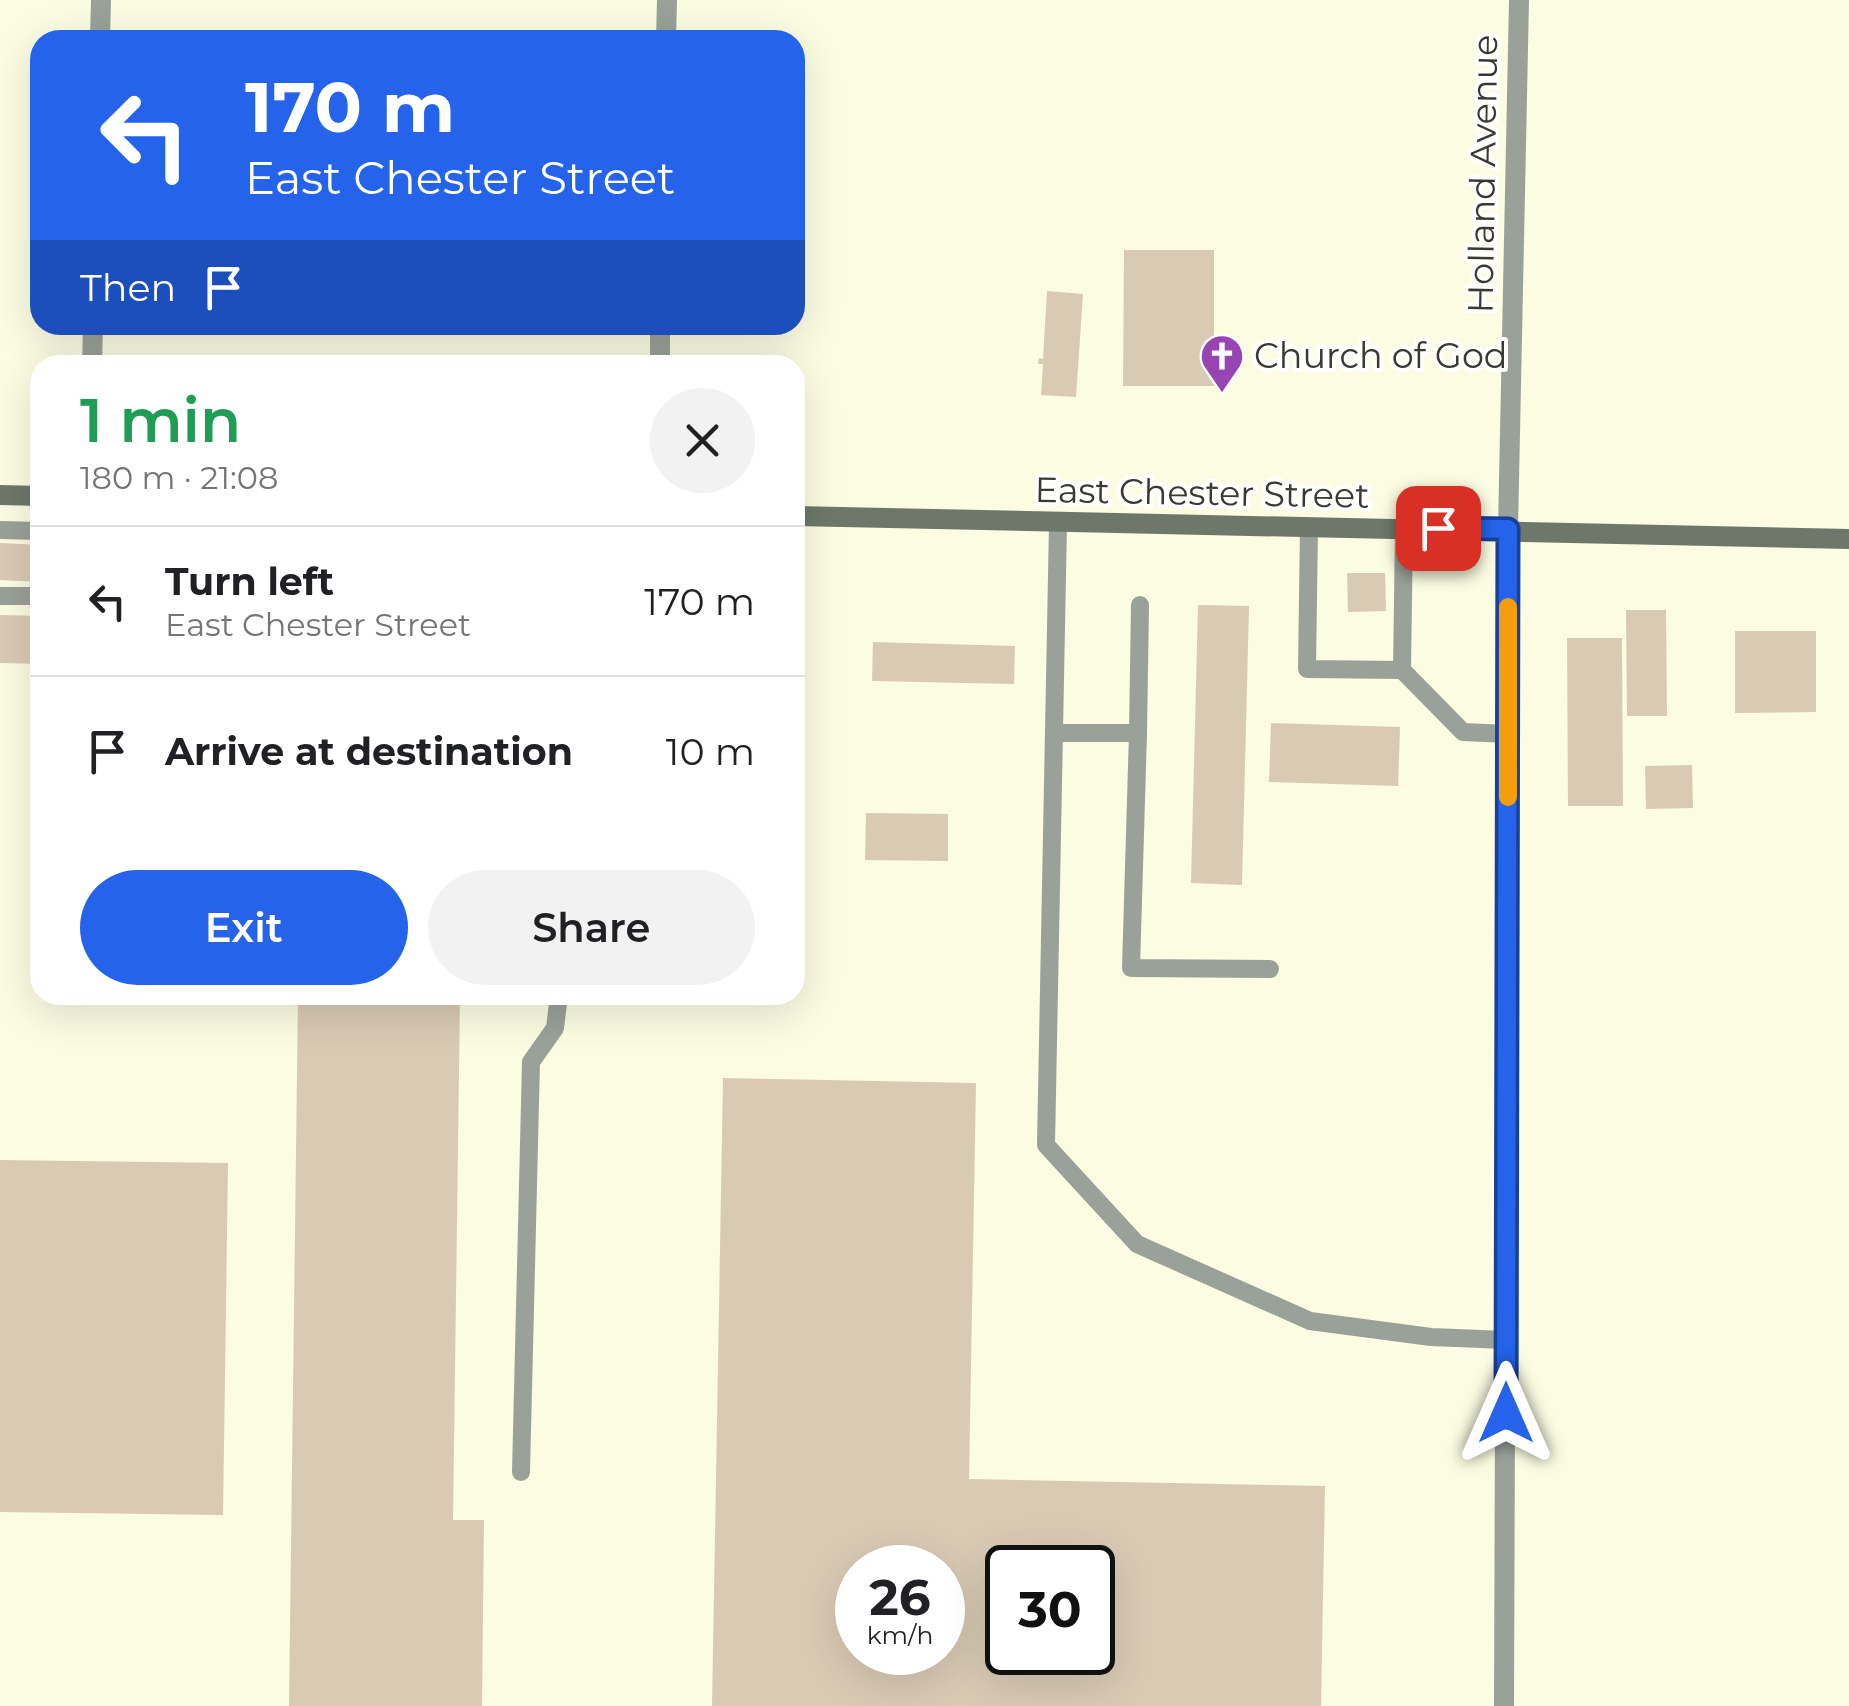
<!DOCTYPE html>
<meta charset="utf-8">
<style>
:root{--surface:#fff;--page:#f2f2f2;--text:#202124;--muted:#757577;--line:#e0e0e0;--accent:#2563eb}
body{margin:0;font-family:Montserrat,sans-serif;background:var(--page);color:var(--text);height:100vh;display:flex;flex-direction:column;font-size:38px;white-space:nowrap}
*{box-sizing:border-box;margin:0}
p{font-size:32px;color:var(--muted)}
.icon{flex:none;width:55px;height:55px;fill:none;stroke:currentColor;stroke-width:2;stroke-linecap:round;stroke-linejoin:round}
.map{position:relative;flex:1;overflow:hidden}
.side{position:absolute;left:30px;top:355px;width:775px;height:650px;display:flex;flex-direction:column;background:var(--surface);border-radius:30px;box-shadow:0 10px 40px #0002}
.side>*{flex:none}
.hud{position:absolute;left:30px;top:30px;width:775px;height:305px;border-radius:30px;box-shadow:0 10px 40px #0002;background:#2563eb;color:#fff;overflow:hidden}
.speed{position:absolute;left:835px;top:1545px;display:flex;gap:20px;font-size:50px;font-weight:700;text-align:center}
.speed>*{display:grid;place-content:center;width:130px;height:130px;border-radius:50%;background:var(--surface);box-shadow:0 10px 40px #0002;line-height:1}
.speed small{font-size:25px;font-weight:400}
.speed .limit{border:5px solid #111;border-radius:15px;background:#fff;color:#111}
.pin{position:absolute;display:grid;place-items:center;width:85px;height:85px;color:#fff;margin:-42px;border-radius:20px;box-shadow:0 5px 15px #0006}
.me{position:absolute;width:110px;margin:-55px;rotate:0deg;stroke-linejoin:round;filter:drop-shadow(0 0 8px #0008)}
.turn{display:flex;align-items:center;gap:35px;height:210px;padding:0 50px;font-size:45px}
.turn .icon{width:130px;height:130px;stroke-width:2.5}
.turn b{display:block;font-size:70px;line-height:85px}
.then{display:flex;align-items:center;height:95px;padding:0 50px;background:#0003;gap:20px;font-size:38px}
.round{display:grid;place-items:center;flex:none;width:105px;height:105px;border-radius:52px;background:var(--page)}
.summary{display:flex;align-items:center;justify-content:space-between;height:170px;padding:0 50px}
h1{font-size:60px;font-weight:600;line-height:75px;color:#1e9e55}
.cta{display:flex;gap:20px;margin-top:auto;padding:20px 50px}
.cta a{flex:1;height:115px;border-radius:60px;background:var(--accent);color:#fff;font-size:40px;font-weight:600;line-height:115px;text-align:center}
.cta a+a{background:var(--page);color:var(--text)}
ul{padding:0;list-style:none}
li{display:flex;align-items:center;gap:30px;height:150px;padding:0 50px;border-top:2px solid var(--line)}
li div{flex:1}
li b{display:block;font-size:38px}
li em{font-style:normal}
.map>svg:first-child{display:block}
</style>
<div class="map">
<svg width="1849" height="1706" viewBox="0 0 1849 1706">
<rect width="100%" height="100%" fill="#fbfce2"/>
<g fill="#d9cab4" fill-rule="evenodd">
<path d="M1124 250H1214V386H1123Z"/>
<path d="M1047 291 1083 294 1076 397 1041 395 1043 364H1038L1039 358 1043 359Z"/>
<path d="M0 543 40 545V582L0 580Z"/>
<path d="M1347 573H1385L1386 611 1348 612Z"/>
<path d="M1198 605 1249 606 1242 885 1191 883Z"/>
<path d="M1626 610H1666L1667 716H1627Z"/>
<path d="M0 615 40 616V664L0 663Z"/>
<path d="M1735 631H1816V712L1735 713Z"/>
<path d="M1567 638H1622L1623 806H1568Z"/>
<path d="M873 642 1015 646 1014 684 872 681Z"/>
<path d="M1271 723 1400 727 1398 786 1269 782Z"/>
<path d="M1692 765 1693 808 1646 809 1645 766Z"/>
<path d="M866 813 948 814V861L865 860Z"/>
<path d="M298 995H460L453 1520H484L482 1706H289Z"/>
<path d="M723 1078 976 1083 969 1479 1325 1486 1321 1706H712ZM858 1568H942V1652H858ZM1008 1568H1092V1652H1008Z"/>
<path d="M0 1160 228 1163 223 1515 0 1512Z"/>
</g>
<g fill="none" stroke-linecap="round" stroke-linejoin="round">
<g stroke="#9aa198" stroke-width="18">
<path d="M1058 524 1046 1145 1137 1244 1310 1321 1431 1337 1506 1340"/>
<path d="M1309 527 1307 669 1402 670 1463 732 1508 734"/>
<path d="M0 530 40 531"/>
<path d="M0 596H40"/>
<path d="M1402 670 1404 528"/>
<path d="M1054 733H1138L1140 605"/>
<path d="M1138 733 1131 968 1270 969"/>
<path d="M521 1472 531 1062 555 1028 559 995"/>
</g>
<g stroke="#9aa198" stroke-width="20">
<path d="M100 40 101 0"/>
<path d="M92 365 93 325"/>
<path d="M1504 1706 1508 529 1519 0"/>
</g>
<g stroke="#9aa198" stroke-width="20">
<path d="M666 40 667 0"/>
<path d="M660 365V325"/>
</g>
<g stroke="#6d776a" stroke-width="20">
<path d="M0 495 40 496"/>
<path d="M795 516 1849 539"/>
</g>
</g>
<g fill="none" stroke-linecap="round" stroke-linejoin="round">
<g stroke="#184099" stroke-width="25">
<path id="route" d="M1438 528 1508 529 1506 1413"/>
</g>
<use href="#route" stroke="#2563eb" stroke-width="18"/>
<path stroke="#f59e0b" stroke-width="18" d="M1508 797V607"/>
</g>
<defs>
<g id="church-pin" transform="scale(2.25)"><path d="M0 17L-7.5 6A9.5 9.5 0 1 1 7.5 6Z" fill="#9844b3" stroke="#fff"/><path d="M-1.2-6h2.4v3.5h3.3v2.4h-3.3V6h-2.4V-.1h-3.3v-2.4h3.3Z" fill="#fff"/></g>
</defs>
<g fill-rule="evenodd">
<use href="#church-pin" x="1222" y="356"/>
</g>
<g text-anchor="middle" stroke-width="8" stroke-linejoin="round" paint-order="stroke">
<g font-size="35" fill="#39392f" stroke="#fff">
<text transform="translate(1483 174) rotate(-89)" y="12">Holland Avenue</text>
<text transform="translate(1202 493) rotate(1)" y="12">East Chester Street</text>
</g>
<g font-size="35" fill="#39392f" stroke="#fff" text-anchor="start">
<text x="1254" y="368">Church of God</text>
</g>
</g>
</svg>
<div class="speed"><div>26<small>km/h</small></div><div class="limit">30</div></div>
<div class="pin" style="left:1438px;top:528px;background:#d93025"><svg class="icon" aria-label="arrive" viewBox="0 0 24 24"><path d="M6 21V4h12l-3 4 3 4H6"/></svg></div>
<svg class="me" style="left:1506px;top:1413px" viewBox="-20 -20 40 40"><path d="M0-17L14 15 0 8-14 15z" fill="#2563eb" stroke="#fff" stroke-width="4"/></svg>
<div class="hud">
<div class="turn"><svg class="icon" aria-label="left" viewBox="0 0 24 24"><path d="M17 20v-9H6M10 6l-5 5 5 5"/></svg><div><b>170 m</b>East Chester Street</div></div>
<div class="then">Then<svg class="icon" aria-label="arrive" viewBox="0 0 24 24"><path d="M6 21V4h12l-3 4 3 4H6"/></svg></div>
</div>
<section class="side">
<div class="summary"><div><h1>1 min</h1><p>180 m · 21:08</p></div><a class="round"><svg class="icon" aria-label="close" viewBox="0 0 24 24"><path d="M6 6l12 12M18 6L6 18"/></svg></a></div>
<ul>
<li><svg class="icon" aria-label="left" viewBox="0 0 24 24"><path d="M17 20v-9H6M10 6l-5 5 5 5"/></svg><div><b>Turn left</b><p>East Chester Street</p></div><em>170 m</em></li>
<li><svg class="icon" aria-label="arrive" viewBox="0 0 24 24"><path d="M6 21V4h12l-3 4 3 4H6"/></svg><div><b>Arrive at destination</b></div><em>10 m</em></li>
</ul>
<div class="cta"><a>Exit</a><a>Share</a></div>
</section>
</div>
